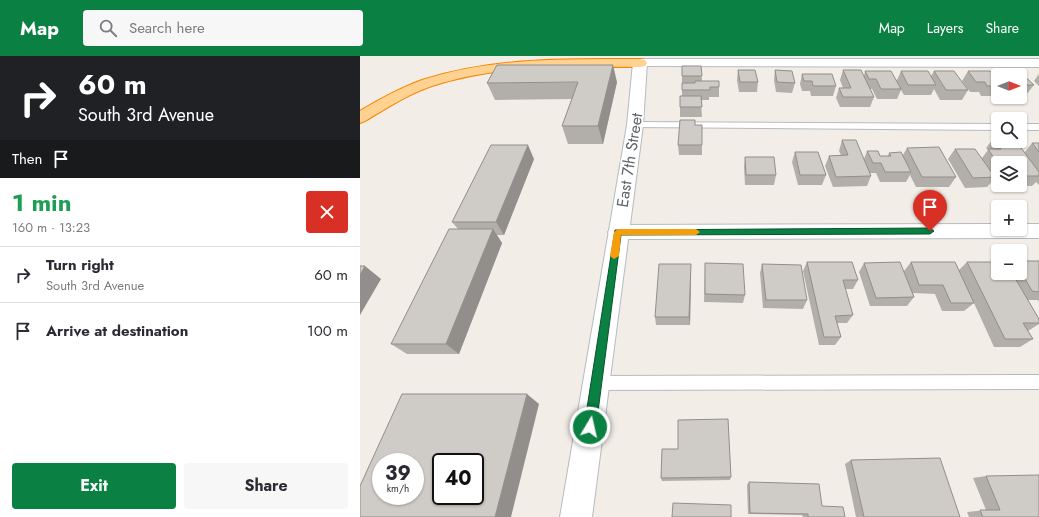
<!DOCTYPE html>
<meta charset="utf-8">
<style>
:root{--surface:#fff;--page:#f7f7f7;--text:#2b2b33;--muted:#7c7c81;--line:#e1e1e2;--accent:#0b8043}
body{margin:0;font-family:Jost,sans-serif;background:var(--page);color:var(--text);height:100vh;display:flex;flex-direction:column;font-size:15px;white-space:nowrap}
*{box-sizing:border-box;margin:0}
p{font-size:13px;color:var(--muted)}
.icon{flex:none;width:22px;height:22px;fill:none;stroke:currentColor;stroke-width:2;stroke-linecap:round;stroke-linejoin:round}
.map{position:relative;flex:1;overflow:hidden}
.drawer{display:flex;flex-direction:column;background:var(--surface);width:360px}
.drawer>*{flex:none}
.guide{background:#202124;color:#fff;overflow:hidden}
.needle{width:26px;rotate:90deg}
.tools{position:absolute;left:631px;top:12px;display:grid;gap:8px}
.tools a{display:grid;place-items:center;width:36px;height:36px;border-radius:4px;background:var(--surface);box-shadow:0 1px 3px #0004;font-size:20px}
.speed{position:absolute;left:12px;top:397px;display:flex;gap:8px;font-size:20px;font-weight:700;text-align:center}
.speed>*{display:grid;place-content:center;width:52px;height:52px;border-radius:50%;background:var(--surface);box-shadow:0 1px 3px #0004;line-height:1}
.speed small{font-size:10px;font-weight:400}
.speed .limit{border:2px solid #111;border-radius:6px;background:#fff;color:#111}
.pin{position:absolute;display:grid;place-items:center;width:34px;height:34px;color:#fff;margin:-41px -17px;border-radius:50% 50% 50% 0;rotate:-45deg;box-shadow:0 0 4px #0007}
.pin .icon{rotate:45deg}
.me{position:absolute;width:44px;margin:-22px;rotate:9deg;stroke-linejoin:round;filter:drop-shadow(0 0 3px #0008)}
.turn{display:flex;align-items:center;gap:14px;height:84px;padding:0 12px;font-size:18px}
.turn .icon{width:52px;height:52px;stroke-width:2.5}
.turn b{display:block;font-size:28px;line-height:34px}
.then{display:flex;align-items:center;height:38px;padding:0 12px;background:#0003;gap:8px;font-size:15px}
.round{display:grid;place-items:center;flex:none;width:42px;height:42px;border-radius:4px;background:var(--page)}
.headline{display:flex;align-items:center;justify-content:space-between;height:68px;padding:0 12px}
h1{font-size:24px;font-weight:700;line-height:30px;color:#1e9e55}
.primary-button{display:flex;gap:8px;margin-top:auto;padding:8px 12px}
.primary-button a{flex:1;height:46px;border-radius:4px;background:var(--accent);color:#fff;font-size:16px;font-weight:700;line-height:46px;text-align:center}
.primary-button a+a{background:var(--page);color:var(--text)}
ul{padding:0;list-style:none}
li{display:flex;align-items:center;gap:12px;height:56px;padding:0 12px;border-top:1px solid var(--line)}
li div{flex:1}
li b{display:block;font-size:15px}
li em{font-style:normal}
header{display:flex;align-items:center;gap:24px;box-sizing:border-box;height:56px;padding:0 20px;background:var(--accent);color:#fff}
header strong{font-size:19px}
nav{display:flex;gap:22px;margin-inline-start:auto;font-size:14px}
.search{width:280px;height:36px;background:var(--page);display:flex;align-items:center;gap:10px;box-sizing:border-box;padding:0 14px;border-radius:4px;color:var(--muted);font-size:15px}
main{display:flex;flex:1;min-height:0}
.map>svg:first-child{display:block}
</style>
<header>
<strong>Map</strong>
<div class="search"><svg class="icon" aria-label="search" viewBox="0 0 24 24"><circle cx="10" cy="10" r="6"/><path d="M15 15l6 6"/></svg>Search here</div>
<nav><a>Map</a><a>Layers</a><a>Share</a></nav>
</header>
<main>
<section class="drawer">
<div class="guide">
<div class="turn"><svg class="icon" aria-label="right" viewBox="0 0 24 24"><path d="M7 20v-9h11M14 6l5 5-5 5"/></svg><div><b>60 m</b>South 3rd Avenue</div></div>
<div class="then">Then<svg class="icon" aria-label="arrive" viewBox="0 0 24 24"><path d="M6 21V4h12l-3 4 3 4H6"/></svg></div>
</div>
<div class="headline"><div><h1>1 min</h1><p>160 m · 13:23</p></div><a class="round" style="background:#d93025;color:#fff"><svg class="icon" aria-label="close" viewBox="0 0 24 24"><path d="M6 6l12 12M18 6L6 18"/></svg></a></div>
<ul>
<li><svg class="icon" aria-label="right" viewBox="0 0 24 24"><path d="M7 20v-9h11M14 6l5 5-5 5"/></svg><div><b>Turn right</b><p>South 3rd Avenue</p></div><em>60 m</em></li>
<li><svg class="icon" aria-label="arrive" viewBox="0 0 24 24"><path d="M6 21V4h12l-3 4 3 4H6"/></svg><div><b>Arrive at destination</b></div><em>100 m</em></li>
</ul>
<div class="primary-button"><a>Exit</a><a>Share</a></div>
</section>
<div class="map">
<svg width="679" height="461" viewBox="0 0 679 461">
<rect width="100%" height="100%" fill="#f2eee7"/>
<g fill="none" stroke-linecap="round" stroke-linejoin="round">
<g stroke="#b7bbbe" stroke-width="2">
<g id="lane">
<path d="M275 66 638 68V74L272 71V67Z"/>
<rect x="660" y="68" width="19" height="6"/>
<path d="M679 319V333L237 334 232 332 230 327 232 322 237 320Z"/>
</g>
</g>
<g stroke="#b7bbbe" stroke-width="2">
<g id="street">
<path d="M280 3H679V11L275 10 273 7 275 4Z"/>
<path d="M638 168V173H660V168H679V182L258 183 251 181 248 176 251 171 258 169Z"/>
</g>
</g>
<g stroke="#b5bbbf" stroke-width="2">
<path id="secondary" d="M280 3 285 4 287 7 283 69 232 461H200L267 69 273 7 275 4Z"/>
</g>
<g stroke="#f98400" stroke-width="2">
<path id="highway" d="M243 3H280L285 4 287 7 285 10 280 11C211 11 139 8 72 30 48 38 27 52 5 65L0 67V55C20 43 40 32 62 24 121 5 182 3 243 3Z"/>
</g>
<use href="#lane" fill="#fff" fill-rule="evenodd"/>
<use href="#street" fill="#fff" fill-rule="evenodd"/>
<use href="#secondary" fill="#fff" fill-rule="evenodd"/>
<use href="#highway" fill="#ffd291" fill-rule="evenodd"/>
</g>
<g fill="#b2afaa" fill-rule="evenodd">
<path d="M322 10H341L342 25 359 31V41H349V44H341L342 61H320V51L322 40Z"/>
<path d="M378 14 398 26 397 36H379L377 24Z"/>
<path d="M415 14 435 27 432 37 416 36 414 24Z"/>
<path d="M483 14 504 20 505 15 537 24 541 15 571 20 574 15 608 34 602 44H580L574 33 571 39H544L541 34 537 43H517L512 33H510L514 41 510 51H480L476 42 479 32H483L480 24Z"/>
<path d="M608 15H630L635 21 638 16H660L674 29 666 39H660V19H638V36L636 40H621L619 36H610L602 25Z"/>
<path d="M442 18 476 30 473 40H451L450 35H442L440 28Z"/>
<path d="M679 18V30L674 25Z"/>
<path d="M257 26 243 88H208L202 70 212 43 135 44 127 27Z"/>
<path d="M335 69H342V99H319L318 89Z"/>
<path d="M634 82 665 96 672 87H679V129L676 126 672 130 637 129 634 123 627 131 605 132 588 103 595 93 622 102 628 94 626 92ZM638 107H660V129H638Z"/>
<path d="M482 84 504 103 507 95 520 100H528L529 97 543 99 547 92 596 121 589 131H556L550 119 546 126H520L516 117H510L511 120 507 130 473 131 465 110 469 100 481 99 479 95Z"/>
<path d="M435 96 466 119 462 129H438L432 106Z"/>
<path d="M385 101 416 119 414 129H385L384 111Z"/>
<path d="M174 103 144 179H137L142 187 99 298H47L31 288 98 173 92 166Z"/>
<path d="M660 205H679V246L678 244H668L679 263V268L668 275 673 283 660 291H634L614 247 604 255H582L575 238 553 237 554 241 547 250H510L499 216 504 207 544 215 551 206 599 214 607 206 638 217H660Z"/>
<path d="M447 206 498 224 493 233H485L493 259 487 267H477L481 281 475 289H459L443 215Z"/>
<path d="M345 207 385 239 383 247 344 246Z"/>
<path d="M402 208 447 244 443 253 403 252 400 217Z"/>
<path d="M331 217 330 269H296L295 261Z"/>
<path d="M491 404 600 461H496L485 408Z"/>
<path d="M626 420 679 461H609L607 456 626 454 613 422Z"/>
<path d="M371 421 370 424 302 425 301 422Z"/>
<path d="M389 426 462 450 485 461H443L442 459 388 458 387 429Z"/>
</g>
<g fill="#918e8b">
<path d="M253 9 257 26 243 88 238 70Z"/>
<path d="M168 89 174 103 144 179 136 166Z"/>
<path d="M133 173 142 187 99 298 86 288Z"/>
<path d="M331 208V217L330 269 329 261Z"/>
<path d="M5 210 21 223 0 259V219Z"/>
<path d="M167 338 179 348 151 461H135Z"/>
</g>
<g fill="#cfcbc6" stroke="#918e8b" fill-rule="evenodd">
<path d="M137 9H253L238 70H202L218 26 127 27Z"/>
<path d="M322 10H341L342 20H322Z"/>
<path d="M378 14H395L398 26H380Z"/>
<path d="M415 14 432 15 435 27 417 26Z"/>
<path d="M483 14H501L514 41H483L479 32H491Z"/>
<path d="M505 15H531L541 33H521L516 23H509Z"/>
<path d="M541 15H568L576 29H548Z"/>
<path d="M574 15H594L608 34H586Z"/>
<path d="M608 15H630L638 25V30H627L625 26H616Z"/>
<path d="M638 16H660L674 29H660V19H641Z"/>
<path d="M442 18H472L476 30H453L452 25H444Z"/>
<path d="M335 25H359V31H350V34H322V27H335Z"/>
<path d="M320 40H341L342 51H320Z"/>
<path d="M320 64H335V69H342V89H318Z"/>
<path d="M634 82H638V85H656L679 116V120H660V107H638V108L628 93H641Z"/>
<path d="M482 84H496L511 120 476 121 469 100 488 99Z"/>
<path d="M672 87H679V96Z"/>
<path d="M131 89H168L136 166H92Z"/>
<path d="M579 91 596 121H562L547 92Z"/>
<path d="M595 93H615L635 121 613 122Z"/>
<path d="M507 95H518L520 100H531L529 97 541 96 551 116H525L521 107H513Z"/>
<path d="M435 96H458L466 119H440Z"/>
<path d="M385 101H414L416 119H386Z"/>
<path d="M89 173H133L86 288H31Z"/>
<path d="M660 205H679V236L672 235 660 214Z"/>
<path d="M447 206H492L498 224H483L493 259 475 260 481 281H464Z"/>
<path d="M540 206 554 241 516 242 504 207Z"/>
<path d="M551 206H595L614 247H591L583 229H559Z"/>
<path d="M607 206H638V217H652L679 263V267H663L673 283H645Z"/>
<path d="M345 207 383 208 385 239 345 238Z"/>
<path d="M299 208H331L329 261H295Z"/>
<path d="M402 208 441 209 447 244H406Z"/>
<path d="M0 210H5L0 219Z"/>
<path d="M42 338H167L135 461H0V430ZM21 406H55V440H21ZM81 406H115V440H81Z"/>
<path d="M368 363 371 421 301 422 302 393H318V364Z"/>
<path d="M580 402 600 461H504L491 404Z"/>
<path d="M679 419V461H623L620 454H640L626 420Z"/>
<path d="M389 426 459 428 462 450 483 451 485 461H448V458L390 457Z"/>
<path d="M313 447 371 449V461H312Z"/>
</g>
<path fill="#0b8043" stroke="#07532c" d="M570 172 574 175 570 178 261 179 236 371 234 375 230 377 226 375 224 371 255 174Z"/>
<path fill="#f59e0b" d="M258 173H336L340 176 336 179H261L259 200 254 203 250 200 254 176Z"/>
<g text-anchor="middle" stroke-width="3.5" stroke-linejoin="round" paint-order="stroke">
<g font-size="16" fill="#5e6468" stroke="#fff">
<text transform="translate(269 104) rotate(-81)" y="6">East 7th Street</text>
</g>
</g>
</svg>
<div class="tools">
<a><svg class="needle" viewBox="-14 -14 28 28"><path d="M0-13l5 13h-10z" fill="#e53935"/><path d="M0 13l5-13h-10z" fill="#7c7c81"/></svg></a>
<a><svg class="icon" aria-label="search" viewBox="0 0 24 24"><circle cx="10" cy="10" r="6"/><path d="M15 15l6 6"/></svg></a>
<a><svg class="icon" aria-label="layers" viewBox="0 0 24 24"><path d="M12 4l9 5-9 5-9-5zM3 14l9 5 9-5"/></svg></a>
<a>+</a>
<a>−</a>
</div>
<div class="speed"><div>39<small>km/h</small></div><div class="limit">40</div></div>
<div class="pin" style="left:570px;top:175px;background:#d93025"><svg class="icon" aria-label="arrive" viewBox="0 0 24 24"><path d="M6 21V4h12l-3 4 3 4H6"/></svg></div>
<svg class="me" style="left:230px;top:371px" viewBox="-20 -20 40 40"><circle r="17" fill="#0b8043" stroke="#fff" stroke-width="3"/><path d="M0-11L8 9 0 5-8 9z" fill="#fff"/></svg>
</div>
</main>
